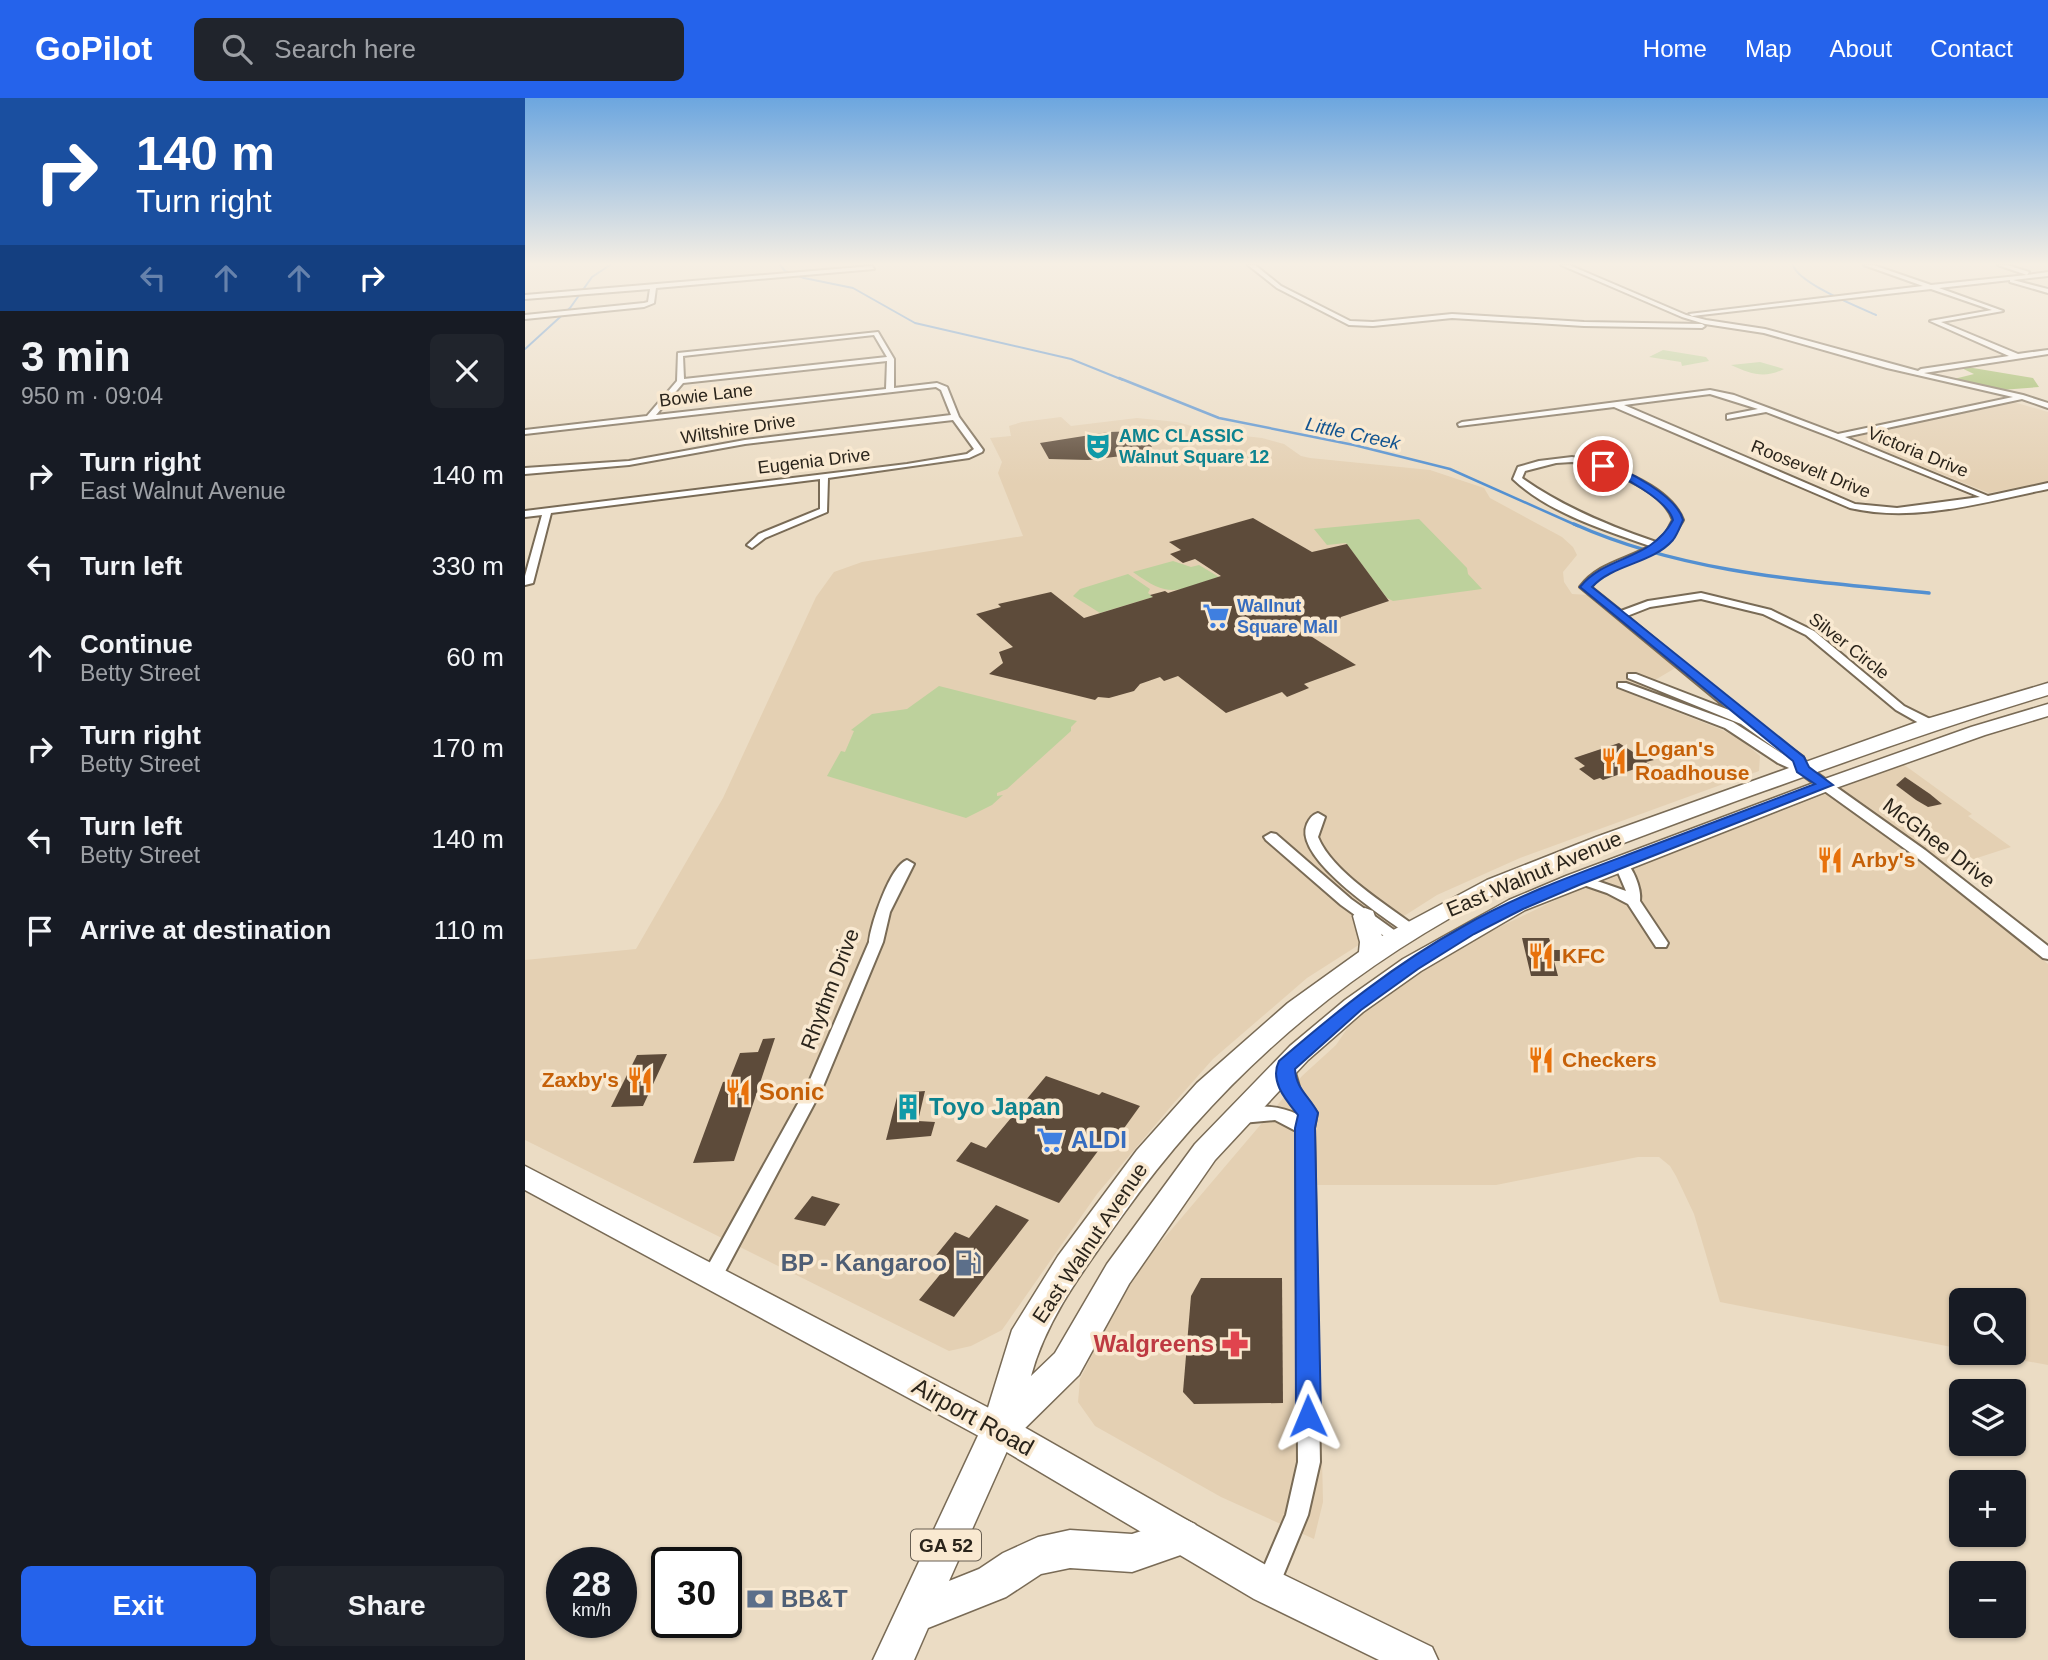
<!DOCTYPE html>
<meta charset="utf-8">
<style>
:root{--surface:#171b24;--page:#20242c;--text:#f1f3f6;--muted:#9ea1a6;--accent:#2563eb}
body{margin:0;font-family:Helvetica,sans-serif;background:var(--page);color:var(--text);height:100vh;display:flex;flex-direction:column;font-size:26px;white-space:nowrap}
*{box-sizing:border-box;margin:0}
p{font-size:23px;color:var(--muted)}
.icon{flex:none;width:38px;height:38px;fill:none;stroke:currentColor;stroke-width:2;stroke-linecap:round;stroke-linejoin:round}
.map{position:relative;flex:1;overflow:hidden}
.side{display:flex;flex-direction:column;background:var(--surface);width:525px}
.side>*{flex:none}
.guide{background:#1a4fa0;color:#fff;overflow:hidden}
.fabs{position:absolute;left:1424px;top:1190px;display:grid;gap:14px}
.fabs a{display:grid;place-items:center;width:77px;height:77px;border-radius:10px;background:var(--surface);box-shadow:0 2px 5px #0004;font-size:35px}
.speed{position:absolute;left:21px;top:1449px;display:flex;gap:14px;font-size:35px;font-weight:700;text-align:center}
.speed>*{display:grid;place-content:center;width:91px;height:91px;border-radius:50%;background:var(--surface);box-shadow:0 2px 5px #0004;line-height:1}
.speed small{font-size:18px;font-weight:400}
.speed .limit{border:4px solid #111;border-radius:10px;background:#fff;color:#111}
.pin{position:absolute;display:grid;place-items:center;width:60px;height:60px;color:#fff;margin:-30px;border:4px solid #fff;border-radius:50%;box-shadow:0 2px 7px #0007}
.me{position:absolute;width:77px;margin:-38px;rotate:359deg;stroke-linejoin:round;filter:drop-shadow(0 0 5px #0008)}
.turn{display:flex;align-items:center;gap:24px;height:147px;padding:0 21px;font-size:32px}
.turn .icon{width:91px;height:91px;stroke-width:2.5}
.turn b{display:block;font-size:49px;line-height:60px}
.lanes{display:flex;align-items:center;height:66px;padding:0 21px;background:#0003;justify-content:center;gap:35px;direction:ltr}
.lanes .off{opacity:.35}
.round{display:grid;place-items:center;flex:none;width:74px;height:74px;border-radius:10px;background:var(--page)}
.head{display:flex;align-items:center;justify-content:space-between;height:119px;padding:0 21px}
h1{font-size:42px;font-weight:600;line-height:52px}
.button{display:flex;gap:14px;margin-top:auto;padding:14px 21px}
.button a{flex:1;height:80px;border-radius:10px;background:var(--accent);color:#fff;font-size:28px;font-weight:600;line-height:80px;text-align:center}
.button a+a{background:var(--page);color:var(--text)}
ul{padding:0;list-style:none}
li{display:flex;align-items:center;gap:21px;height:91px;padding:0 21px}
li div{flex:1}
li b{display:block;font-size:26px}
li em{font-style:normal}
header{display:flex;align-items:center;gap:42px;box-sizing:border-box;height:98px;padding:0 35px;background:var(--accent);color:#fff}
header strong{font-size:33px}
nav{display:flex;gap:38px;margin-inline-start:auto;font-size:24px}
.search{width:490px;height:63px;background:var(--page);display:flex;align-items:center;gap:18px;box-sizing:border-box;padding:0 24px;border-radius:10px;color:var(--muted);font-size:26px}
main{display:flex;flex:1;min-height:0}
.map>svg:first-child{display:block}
</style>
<header>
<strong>GoPilot</strong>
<div class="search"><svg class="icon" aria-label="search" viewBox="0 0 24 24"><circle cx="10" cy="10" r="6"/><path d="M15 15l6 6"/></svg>Search here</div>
<nav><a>Home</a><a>Map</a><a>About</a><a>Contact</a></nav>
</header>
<main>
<section class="side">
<div class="guide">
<div class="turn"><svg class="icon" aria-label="right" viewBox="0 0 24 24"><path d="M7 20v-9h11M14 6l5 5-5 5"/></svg><div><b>140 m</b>Turn right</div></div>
<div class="lanes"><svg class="icon off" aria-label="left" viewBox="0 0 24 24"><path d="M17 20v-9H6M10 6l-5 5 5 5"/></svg><svg class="icon off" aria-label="ahead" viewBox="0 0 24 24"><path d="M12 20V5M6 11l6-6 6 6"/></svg><svg class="icon off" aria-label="ahead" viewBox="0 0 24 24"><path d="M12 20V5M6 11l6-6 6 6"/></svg><svg class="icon" aria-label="right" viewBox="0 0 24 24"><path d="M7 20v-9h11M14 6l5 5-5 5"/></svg></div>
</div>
<div class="head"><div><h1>3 min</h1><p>950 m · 09:04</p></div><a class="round"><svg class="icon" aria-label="close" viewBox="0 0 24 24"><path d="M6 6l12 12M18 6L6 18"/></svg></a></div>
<ul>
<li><svg class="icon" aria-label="right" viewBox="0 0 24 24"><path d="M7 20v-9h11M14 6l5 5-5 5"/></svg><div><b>Turn right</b><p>East Walnut Avenue</p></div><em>140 m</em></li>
<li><svg class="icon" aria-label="left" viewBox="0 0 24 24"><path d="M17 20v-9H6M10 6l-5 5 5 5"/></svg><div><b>Turn left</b></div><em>330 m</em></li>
<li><svg class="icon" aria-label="ahead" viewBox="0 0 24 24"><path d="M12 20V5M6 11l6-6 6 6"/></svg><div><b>Continue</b><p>Betty Street</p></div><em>60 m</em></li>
<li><svg class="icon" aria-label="right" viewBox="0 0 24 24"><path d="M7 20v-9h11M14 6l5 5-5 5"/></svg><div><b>Turn right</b><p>Betty Street</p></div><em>170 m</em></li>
<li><svg class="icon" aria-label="left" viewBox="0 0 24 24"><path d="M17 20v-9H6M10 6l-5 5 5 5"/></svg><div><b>Turn left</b><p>Betty Street</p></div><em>140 m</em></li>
<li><svg class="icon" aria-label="arrive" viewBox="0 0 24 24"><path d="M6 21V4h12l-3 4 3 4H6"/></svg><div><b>Arrive at destination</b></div><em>110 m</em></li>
</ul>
<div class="button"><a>Exit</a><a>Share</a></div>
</section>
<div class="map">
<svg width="1523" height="1562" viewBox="0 0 1523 1562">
<rect width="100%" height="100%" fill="#ebdcc4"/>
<g fill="#e4d0b3">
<path d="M1485 303 1523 314V384L1464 395 1325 340Z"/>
<path d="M536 319 546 328 612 320 652 324 692 335 737 340 759 346 776 358 785 360 905 372 959 390 965 400 1037 439 1048 449 1052 457 1038 474 1039 484 1047 496 1063 497 1152 569 1130 582 1111 598 1195 631 1215 641 1235 658 1234 673 995 760 912 797 782 880 688 961 648 1006 572 1096 477 1232 446 1248 424 1253 0 1042V862L111 851 198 700 291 499 309 474 337 464 498 438 473 375 477 364 465 340 486 338 484 328 497 324Z"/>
<path d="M1378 666 1447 716 1443 718 1486 749 1424 769 1420 783 1523 866V1267L1457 1255H1489V1202H1437V1251L1195 1204 1169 1116 1151 1078 1145 1068 1134 1059H1113L971 1087H791L798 1404 789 1441 696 1399 570 1328 553 1304 555 1281 607 1178 777 978 811 947 830 919 939 846 1043 796Z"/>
</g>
<g fill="#bdd19c">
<path d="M1138 252 1181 259 1184 263 1157 268 1156 264 1124 259Z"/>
<path d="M1235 264 1259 271C1239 281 1226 276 1206 267Z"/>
<path d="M894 421 942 470 943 476 957 491 868 503 862 500 821 445 802 447 789 431Z"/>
<path d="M648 463 666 469 674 467 694 479C652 492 646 502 608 474Z"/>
<path d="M603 476 625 491 623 495 628 499 575 515 548 498 555 491Z"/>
<path d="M414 588 552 623 546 629V633L482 691 472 695V698L478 697 467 707 441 720 302 678 316 653 320 654 329 633 326 632 347 616 382 611Z"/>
</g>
<path fill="#9ab862" d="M1430 267 1508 280 1514 289 1476 292 1429 281 1449 276Z"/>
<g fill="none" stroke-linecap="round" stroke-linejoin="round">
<g stroke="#5390d1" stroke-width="2">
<path d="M255 167 260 173 279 180 328 190 390 225 546 261 598 282"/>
<path d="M1268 167C1273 185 1333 209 1351 217"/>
<path d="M0 251 45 210 67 179 85 167"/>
</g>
<path stroke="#5390d1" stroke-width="2.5" d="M594 280 694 320 829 347 925 371 1053 428"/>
<path stroke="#5390d1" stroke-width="3.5" d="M1049 426C1161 476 1284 483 1404 495"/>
</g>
<g fill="#5d4b3a">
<path d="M615 333 627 349 597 358 563 362 524 361 515 345 584 334Z"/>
<path d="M728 420 787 454 822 446 864 503 816 519 814 523 781 535 831 567 779 586 784 590 762 599 757 594 701 615 653 578 639 583 635 579 615 586 609 593 584 600 573 599 570 602 464 576 478 565 474 554 488 549 451 516 476 509 473 506 526 494 559 520 628 499 625 497 640 493 643 495 696 478 670 461 658 465 645 456 656 452 644 444Z"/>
<path d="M1094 645 1108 654 1116 652 1129 662 1121 664 1124 666 1078 682 1075 680 1069 682 1054 671 1060 668 1049 660Z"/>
<path d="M1380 679 1405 696 1417 706 1403 709 1391 702 1371 687Z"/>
<path d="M997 840H1024L1028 852H1054V863H1029L1033 878H1006Z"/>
<path d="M250 940 209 1063 168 1065 198 984 204 983 215 955 233 954 238 941Z"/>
<path d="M142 956 118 1008 86 1009 112 957Z"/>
<path d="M521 978 574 997 577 994 615 1008 592 1040 585 1037 534 1105 431 1063 446 1044 461 1050Z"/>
<path d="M400 993 393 1023 410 1024 406 1038 361 1042 373 995Z"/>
<path d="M287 1098 315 1106 300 1128 269 1121Z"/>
<path d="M471 1107 504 1122 429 1219 394 1202 422 1168 408 1161 430 1134 444 1140Z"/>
<path d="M676 1180H757L758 1305 669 1306 658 1294 666 1198Z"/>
</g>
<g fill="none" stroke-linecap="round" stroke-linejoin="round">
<g stroke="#796b56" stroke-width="4">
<g id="street">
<path d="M723 167H730L756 188 825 223 848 224 927 216 1059 224 1177 226 1180 228 1177 230 1059 228 927 220 848 228 824 227 752 190Z"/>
<path d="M1036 167H1044L1161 217 1181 222 1240 231 1393 273 1396 271 1484 258 1405 223 1467 212 1406 191 1167 218 1164 216 1398 188 1339 167H1348L1406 187 1502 177 1473 167H1482L1504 174 1502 177 1523 174V178L1488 182 1523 191V195L1485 184V182L1414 190 1478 213 1416 224 1493 256 1523 252V256L1399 275 1498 297 1523 305V310L1497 301 1320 339 1463 398 1523 385V391C1458 404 1391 425 1325 410L1089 309 934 328 933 326 937 324 1185 292 1209 297 1313 336 1488 299 1362 270 1239 235 1180 226 1157 219ZM1185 296 1233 311 1202 317V321L1241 314 1309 340 1455 399 1372 410 1330 406 1099 307Z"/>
<path d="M347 168 349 171 131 190 129 205 119 209 0 221V217L119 205 123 204 125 191 0 201V197Z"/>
<path d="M353 234 369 261V290L412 285 422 289 434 319 458 352 457 354 444 360 303 380 302 414 240 440 227 450 222 447 234 436 295 411V381L26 415 8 485 0 487V478L17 417 0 419V413L382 366 442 356 449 351 428 322 220 346 104 367 0 376V370L104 363 220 342 426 317 416 292 411 289 0 336V332L122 318 152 283 153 255ZM349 237 362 259 159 281 158 258ZM362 263 361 291 131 317 158 285Z"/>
<path d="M1047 359C1081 364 1145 387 1158 422 1152 432 1147 441 1138 448 1116 466 1083 466 1066 489L1096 513 1123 503 1176 495 1246 512 1289 533 1379 608 1409 623V629H1401L1371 612 1281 537 1238 516 1176 501 1125 509 1102 518 1236 629 1278 659 1283 669 1400 752 1523 848V861L1518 860 1390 758 1273 674 1253 665 1200 630 1093 589V585H1101L1208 624 1264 660 1216 626 1103 580V576H1111L1204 612 1055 489C1073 465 1101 462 1125 448 1079 432 1024 415 988 381L993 369 1014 363ZM1047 364C1077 368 1138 391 1148 422L1141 435 1131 444C1084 428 1038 409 997 380L1000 373 1031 365Z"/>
<path d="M793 715 800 719 793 739C807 774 861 806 891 829L893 832 891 835H881C857 818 767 759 782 726 785 720 787 717 793 715Z"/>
<path d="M746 735 751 736 826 801 876 837 878 840 876 843H866L816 807 741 742 739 739Z"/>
<path d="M1096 761C1107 765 1117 791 1115 803L1143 845 1141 849H1131L1103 806 1082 795 1050 784 1048 781 1055 777 1101 793 1089 765Z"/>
<path d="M382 762 389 766 365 814 358 844 297 991 194 1185 187 1188 180 1185 177 1179 180 1173 281 991 344 844C346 826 365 768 382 762Z"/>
<path d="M761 962 767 964 775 992 792 1015 789 1030 795 1364 783 1417 751 1495 743 1499 735 1495 731 1487 761 1417 773 1364 771 1033 750 1022 717 1025 711 1023 708 1018 711 1013C733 1006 753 1007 774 1017 765 1002 747 983 755 964Z"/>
</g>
</g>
<g stroke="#796b56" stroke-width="3">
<path id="secondary" d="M0 1068 485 1321 755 1475 907 1549 913 1562H854L729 1501 463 1343 0 1092Z"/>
</g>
<g stroke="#796b56" stroke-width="3">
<path id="primary" d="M1523 585V597C1415 629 1309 668 1203 706 1149 726 1095 746 1041 767 1020 775 997 783 976 793 823 869 696 979 597 1118 562 1168 522 1218 506 1278L530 1255 582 1166 670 1046 765 948 820 902 878 861 984 802 1041 778 1294 683 1446 629 1523 606V618L1460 637 1308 691 1000 812 896 873 838 914 783 962 690 1062 604 1186 554 1277 486 1344 424 1483 454 1471 478 1455 513 1439 545 1432 607 1436 657 1420 670 1426 676 1439 670 1452 607 1474 545 1470 516 1476 481 1499 403 1530 389 1562H348L457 1329 487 1232 533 1158 612 1052 672 985 763 905 834 854 835 844 828 818 832 813 840 810 848 813 857 838 962 782 1071 739 1398 622Z"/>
</g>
<use href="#street" fill="#fff" fill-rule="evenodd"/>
<use href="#secondary" fill="#fff" fill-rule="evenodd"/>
<use href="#primary" fill="#fff" fill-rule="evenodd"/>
</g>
<linearGradient id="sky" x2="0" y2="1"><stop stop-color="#6ca6df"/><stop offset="0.43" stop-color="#f6efe4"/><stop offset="1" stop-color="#f6efe4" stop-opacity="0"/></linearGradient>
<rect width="1523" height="386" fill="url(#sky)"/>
<path fill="#2563eb" stroke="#184099" stroke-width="2" d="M1078 365C1101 371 1152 398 1158 422 1155 429 1152 437 1148 442 1127 466 1088 466 1067 489L1279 659 1284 669 1308 687 1054 787 998 811 949 836 893 871 836 912 770 971C771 991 784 998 793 1015L790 1030 796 1318 792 1326 783 1329 775 1326 771 1318 770 1030 773 1017C761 1002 744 983 754 963 812 913 870 866 937 829 989 799 1046 778 1102 757 1165 733 1227 710 1290 686L1272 674 1268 663 1055 489C1082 456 1125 464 1148 422 1143 402 1095 376 1075 370V366Z"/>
<defs>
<g id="theatre-bare" transform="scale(2.1)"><path d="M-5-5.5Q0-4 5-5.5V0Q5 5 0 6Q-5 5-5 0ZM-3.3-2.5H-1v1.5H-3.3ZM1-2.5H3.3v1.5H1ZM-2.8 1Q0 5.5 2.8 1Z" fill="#0f9aa8" stroke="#f9e9d1" stroke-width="2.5" paint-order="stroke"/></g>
<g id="supermarket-bare" transform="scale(2.1)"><path d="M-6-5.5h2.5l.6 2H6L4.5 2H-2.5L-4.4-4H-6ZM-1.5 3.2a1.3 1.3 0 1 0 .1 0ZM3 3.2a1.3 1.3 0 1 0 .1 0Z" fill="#3f7fe0" stroke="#f9e9d1" stroke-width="2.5" paint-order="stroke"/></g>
<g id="restaurant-bare" transform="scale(2.1)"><path d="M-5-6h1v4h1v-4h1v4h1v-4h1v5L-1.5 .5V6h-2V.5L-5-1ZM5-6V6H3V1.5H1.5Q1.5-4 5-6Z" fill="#e8710a" stroke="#f9e9d1" stroke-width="2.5" paint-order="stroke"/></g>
<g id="building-bare" transform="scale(2.1)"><path d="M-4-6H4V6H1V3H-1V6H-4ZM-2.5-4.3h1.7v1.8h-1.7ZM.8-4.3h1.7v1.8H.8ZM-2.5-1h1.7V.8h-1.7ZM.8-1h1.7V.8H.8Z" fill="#0f9aa8" stroke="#f9e9d1" stroke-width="2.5" paint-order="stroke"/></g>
<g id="fuel-bare" transform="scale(2.1)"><path d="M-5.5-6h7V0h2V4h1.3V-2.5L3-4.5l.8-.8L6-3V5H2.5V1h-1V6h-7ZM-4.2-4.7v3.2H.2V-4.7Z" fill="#5c6f8a" stroke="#f9e9d1" stroke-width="2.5" paint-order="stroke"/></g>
<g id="pharmacy-bare" transform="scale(2.1)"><path d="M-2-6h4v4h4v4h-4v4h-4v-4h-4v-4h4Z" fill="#e0444e" stroke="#f9e9d1" stroke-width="2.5" paint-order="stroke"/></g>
<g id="bank-bare" transform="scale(2.1)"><path d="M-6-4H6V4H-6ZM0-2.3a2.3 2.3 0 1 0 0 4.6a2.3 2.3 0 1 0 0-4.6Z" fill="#5c6f8a" stroke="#f9e9d1" stroke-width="2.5" paint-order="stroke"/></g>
</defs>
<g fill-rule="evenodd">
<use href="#theatre-bare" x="573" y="348"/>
<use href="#supermarket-bare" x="691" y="518"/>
<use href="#restaurant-bare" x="1089" y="663"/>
<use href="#restaurant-bare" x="1305" y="762"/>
<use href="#restaurant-bare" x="1016" y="858"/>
<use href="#restaurant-bare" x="1016" y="962"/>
<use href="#restaurant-bare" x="115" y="982"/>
<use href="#restaurant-bare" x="213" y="994"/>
<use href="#building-bare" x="383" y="1009"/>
<use href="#supermarket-bare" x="525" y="1042"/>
<use href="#fuel-bare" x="443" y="1165"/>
<use href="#pharmacy-bare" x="710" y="1246"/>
<use href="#bank-bare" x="235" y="1501"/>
</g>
<g text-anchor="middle" stroke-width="7" stroke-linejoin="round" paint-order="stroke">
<g font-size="18" fill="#2a241b" stroke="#f9e9d1">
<text transform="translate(181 297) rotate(-7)" y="6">Bowie Lane</text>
<text transform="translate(213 331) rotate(-9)" y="6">Wiltshire Drive</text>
<text transform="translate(1393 354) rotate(22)" y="6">Victoria Drive</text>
<text transform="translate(289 363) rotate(-7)" y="6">Eugenia Drive</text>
<text transform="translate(1286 371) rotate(22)" y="6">Roosevelt Drive</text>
<text transform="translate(1324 548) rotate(38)" y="6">Silver Circle</text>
</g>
<g font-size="18" font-weight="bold" fill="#0d838f" stroke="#f9e9d1" text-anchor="start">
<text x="594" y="344">AMC CLASSIC<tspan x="594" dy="21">Walnut Square 12</tspan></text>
</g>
<g font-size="18" font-weight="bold" fill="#366cbe" stroke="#f9e9d1" text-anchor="start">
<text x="712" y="514">Wallnut<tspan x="712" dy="21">Square Mall</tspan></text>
</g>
<g font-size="19" font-style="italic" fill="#125490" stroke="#f9e9d1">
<text transform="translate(828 335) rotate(12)" y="7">Little Creek</text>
</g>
<rect fill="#f9e9d1" stroke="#685f52" stroke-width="2" x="386" y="1431.5" width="70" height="31" rx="5"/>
<g font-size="19" font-weight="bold" fill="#2a241b">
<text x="421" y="1454">GA 52</text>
</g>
<g font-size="21" font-weight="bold" fill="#c56008" stroke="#f9e9d1" text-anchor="start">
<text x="1110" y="658">Logan's<tspan x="1110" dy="24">Roadhouse</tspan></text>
<text x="1326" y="769">Arby's</text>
<text x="1037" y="865">KFC</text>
<text x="1037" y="969">Checkers</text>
<text x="94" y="989" text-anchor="end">Zaxby's</text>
</g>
<g font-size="21" fill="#2a241b" stroke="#f9e9d1">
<text transform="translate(1414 745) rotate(37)" y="7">McGhee Drive</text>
<text transform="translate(1009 776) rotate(-23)" y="7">East Walnut Avenue</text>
<text transform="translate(305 891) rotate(-69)" y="7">Rhythm Drive</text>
<text transform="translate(565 1145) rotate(-56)" y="7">East Walnut Avenue</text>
</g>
<g font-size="24" font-weight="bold" fill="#c56008" stroke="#f9e9d1" text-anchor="start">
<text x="234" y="1002">Sonic</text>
</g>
<g font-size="24" font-weight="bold" fill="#0d838f" stroke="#f9e9d1" text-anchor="start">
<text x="404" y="1017">Toyo Japan</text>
</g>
<g font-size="24" font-weight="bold" fill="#366cbe" stroke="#f9e9d1" text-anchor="start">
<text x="546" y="1050">ALDI</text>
</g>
<g font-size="24" font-weight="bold" fill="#4e5e75" stroke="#f9e9d1" text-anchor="end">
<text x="422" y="1173">BP - Kangaroo</text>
<text x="256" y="1509" text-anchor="start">BB&amp;T</text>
</g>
<g font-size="24" font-weight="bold" fill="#be3a42" stroke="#f9e9d1" text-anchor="end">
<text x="689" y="1254">Walgreens</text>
</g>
<g font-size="24" fill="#2a241b" stroke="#f9e9d1">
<text transform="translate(448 1319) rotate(29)" y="8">Airport Road</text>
</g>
</g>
</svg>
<div class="fabs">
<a><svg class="icon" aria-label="search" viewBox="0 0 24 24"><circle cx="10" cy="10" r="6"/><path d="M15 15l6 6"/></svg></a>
<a><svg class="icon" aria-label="layers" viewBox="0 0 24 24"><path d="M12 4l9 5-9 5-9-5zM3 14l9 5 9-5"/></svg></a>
<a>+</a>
<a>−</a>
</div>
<div class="speed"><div>28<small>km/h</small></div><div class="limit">30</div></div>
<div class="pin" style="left:1078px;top:368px;background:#d93025"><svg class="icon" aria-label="arrive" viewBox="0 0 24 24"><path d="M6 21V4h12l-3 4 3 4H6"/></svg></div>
<svg class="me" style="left:783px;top:1318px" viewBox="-20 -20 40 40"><path d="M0-17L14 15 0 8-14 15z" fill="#2563eb" stroke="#fff" stroke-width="4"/></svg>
</div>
</main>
